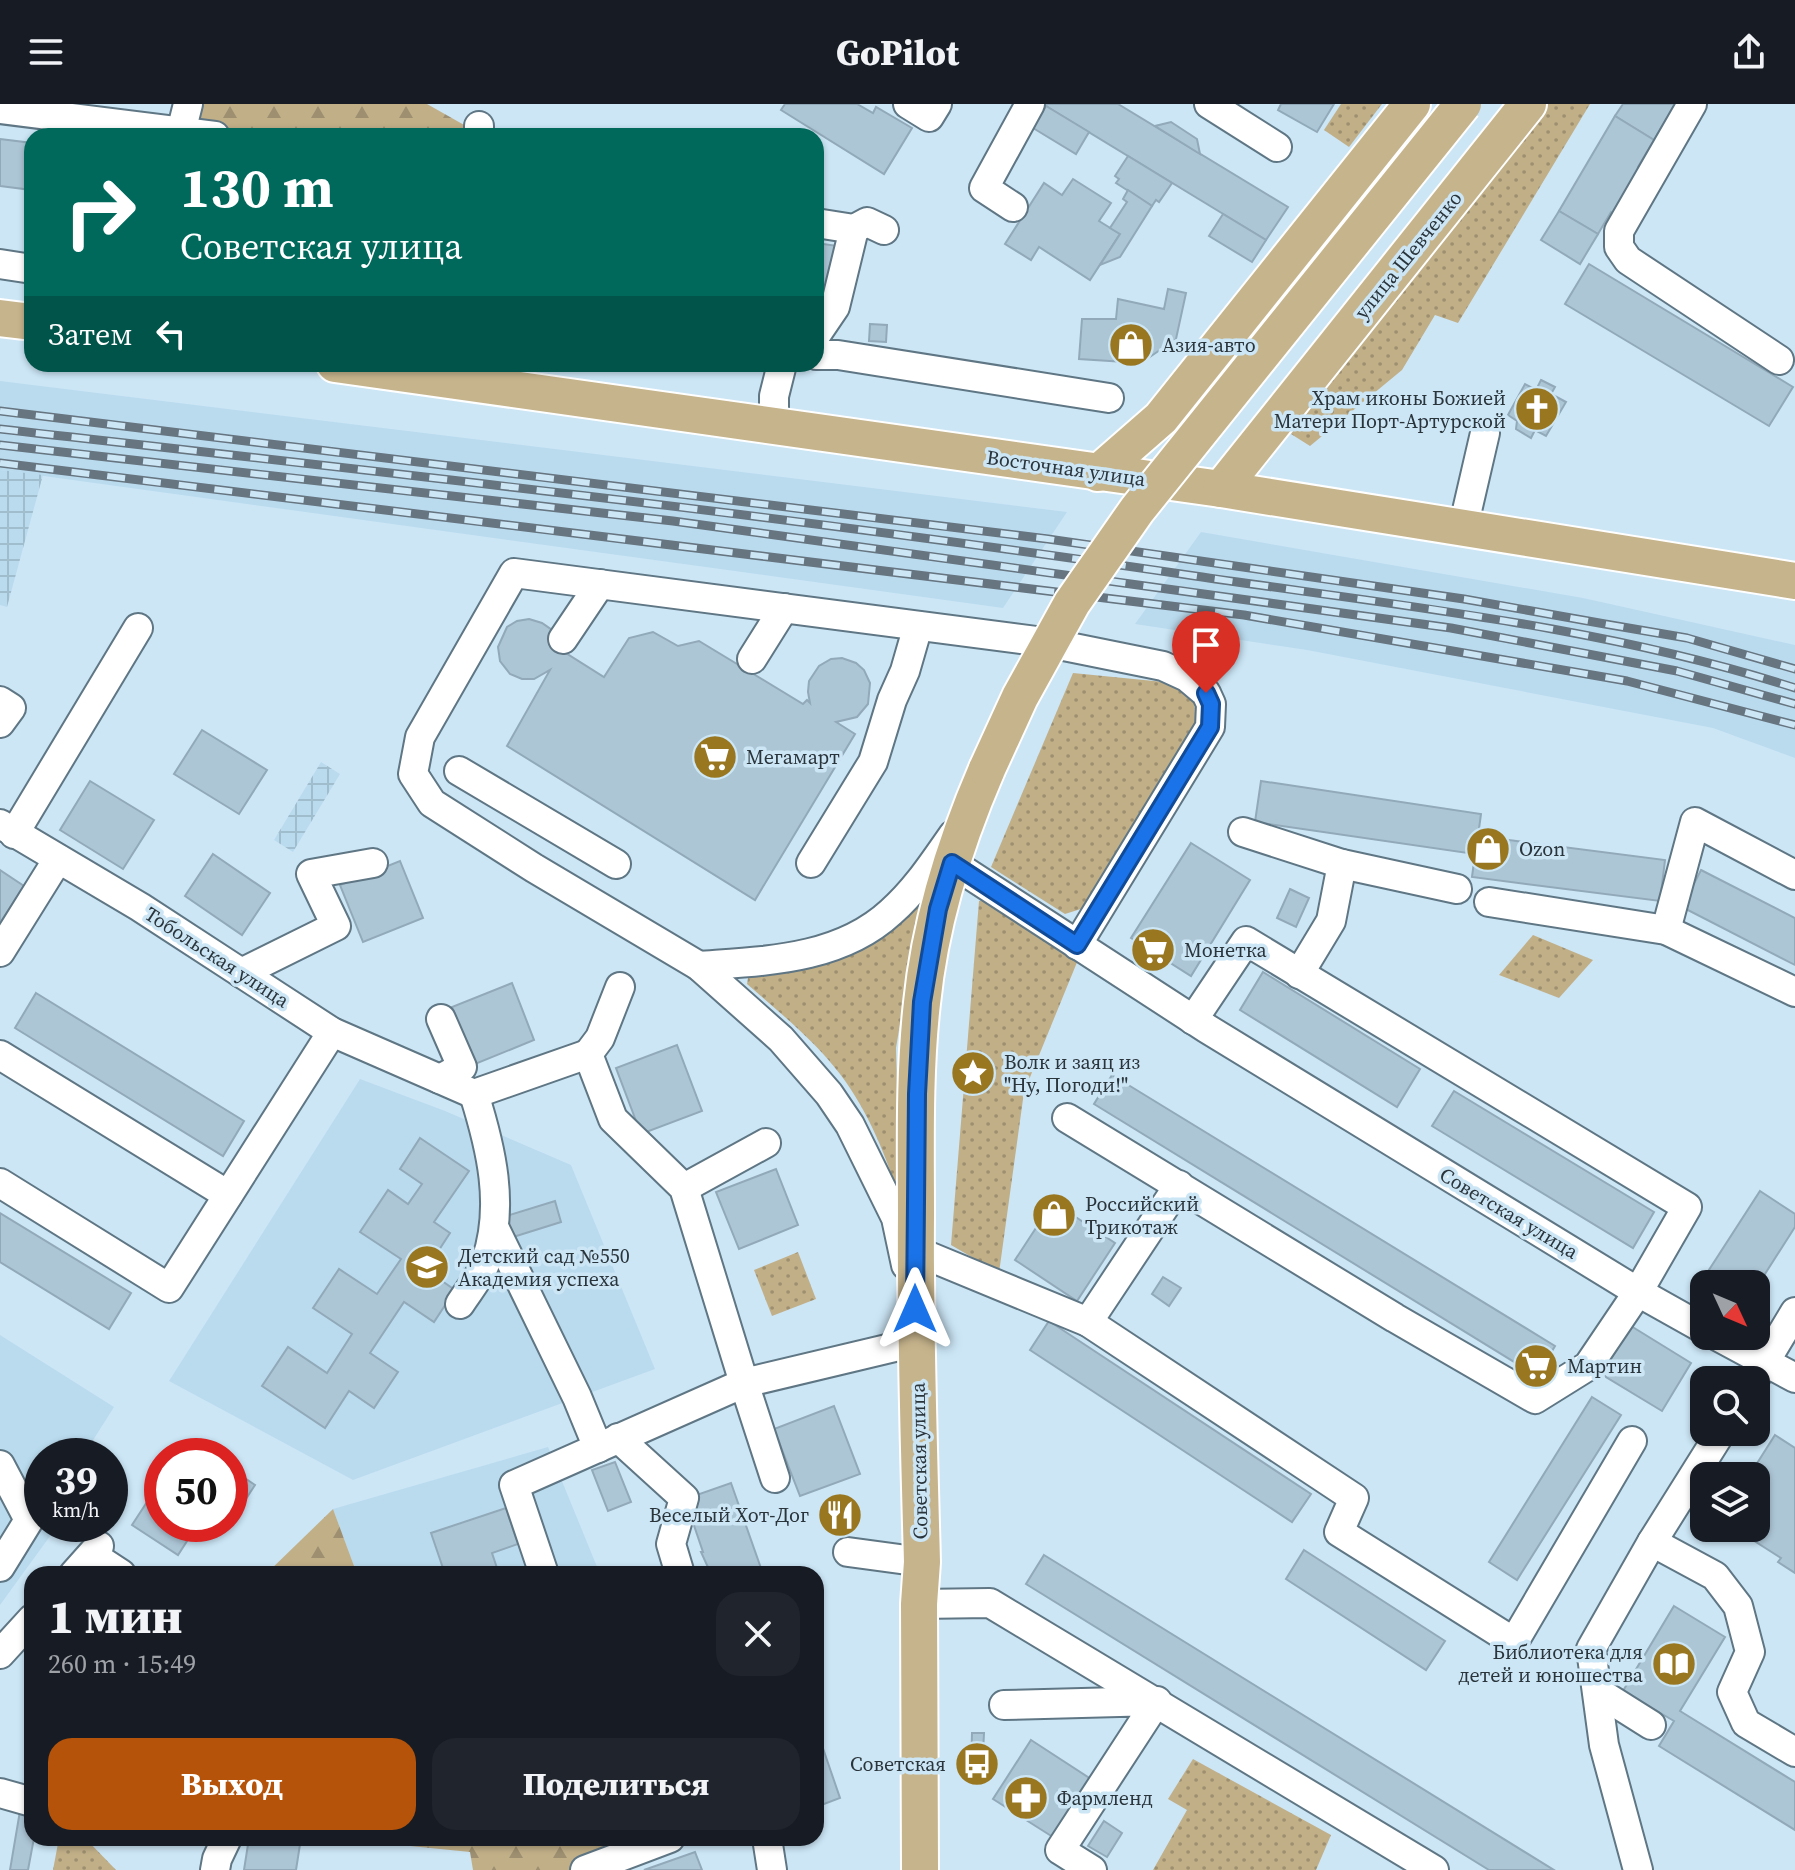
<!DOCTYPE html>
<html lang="ru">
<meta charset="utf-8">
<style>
:root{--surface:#171b24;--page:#20242c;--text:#f1f3f6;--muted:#9ea1a6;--accent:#b45309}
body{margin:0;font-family:"Source Serif 4",serif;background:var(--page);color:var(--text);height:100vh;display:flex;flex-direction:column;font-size:30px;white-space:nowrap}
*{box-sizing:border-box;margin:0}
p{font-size:26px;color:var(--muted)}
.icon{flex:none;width:44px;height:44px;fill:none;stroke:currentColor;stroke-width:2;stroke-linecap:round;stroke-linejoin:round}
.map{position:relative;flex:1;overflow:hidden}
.sheet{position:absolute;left:24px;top:1462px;width:800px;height:280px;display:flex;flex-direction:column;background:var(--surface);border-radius:24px;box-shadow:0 2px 6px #0004}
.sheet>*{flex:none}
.hud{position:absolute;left:24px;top:24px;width:800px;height:244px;border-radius:24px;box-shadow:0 2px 6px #0004;background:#00695c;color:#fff;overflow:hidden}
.needle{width:52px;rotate:134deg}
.fabs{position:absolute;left:1690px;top:1166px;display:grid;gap:16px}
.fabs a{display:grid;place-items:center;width:80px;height:80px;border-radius:16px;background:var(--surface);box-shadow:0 2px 6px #0004;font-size:40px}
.speed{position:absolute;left:24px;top:1334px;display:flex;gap:16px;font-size:40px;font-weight:700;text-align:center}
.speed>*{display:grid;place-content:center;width:104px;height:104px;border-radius:50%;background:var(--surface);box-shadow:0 2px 6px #0004;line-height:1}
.speed small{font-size:20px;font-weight:400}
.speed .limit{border:12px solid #d22;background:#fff;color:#111}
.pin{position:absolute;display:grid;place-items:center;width:68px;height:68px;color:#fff;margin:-82px -34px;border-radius:50% 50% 50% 0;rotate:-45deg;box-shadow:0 0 8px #0007}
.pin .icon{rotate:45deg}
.me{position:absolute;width:88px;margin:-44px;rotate:0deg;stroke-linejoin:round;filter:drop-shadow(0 0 6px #0008)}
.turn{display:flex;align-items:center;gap:28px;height:168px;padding:0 24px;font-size:36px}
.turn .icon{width:104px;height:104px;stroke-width:2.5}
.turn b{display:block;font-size:56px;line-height:68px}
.then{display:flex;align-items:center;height:76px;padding:0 24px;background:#0003;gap:16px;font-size:30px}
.round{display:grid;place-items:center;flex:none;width:84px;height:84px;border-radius:24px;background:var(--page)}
.head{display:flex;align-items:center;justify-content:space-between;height:136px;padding:0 24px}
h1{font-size:48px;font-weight:800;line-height:60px}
.cta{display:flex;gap:16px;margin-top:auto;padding:16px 24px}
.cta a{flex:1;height:92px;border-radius:24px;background:var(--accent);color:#fff;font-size:32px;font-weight:800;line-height:92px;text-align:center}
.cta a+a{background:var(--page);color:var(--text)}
header{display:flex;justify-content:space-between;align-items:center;height:104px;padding:0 24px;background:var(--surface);font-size:36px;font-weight:800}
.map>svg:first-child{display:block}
</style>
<header><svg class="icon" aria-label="menu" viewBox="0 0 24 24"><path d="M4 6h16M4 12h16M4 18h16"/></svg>GoPilot<svg class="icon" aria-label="share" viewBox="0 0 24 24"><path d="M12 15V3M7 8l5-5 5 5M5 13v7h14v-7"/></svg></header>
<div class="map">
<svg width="1795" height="1766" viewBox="0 0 1795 1766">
<defs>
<pattern id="industrial-grid" width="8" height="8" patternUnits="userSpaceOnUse" patternTransform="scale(2)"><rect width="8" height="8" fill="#badbee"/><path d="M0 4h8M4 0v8" fill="none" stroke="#a0bdcd"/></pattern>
<pattern id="grass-dots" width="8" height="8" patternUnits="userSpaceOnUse" patternTransform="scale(2)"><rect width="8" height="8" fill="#c1af88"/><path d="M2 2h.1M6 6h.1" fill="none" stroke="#9d8f70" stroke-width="1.8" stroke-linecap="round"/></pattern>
<pattern id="forest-firs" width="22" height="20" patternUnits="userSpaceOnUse" patternTransform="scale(2)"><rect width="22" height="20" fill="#c1af88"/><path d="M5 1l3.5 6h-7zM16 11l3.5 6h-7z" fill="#9d8f70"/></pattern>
</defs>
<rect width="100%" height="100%" fill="#cce6f6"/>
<g fill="#badbee">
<path d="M0 277 1067 408 1003 504 0 366Z"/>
<path d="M1201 428 1583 494 1795 541V654L1713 624 1307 546 1135 520Z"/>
<path d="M360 975 445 1007 571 1061 655 1265 353 1376 169 1277Z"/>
<path d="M0 1231 114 1303 83 1352H42V1420H51L53 1428 0 1501Z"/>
<path d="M548 1343 600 1470H357L333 1405Z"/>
</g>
<g fill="url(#industrial-grid)">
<path d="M0 366 43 371 7 503 0 501Z"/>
<path d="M321 658 340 670 293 748 274 736Z"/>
</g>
<g fill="url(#grass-dots)">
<path d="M1341 0H1382L1349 43 1324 26Z"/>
<path d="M1543 0H1590L1458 219 1435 211 1402 266 1310 342 1291 330Z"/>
<path d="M1073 569 1174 579 1194 597 1196 620 1087 803 1065 810 991 763Z"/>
<path d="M921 794 896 944 900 1097C887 1053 868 1007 840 970 814 936 779 908 747 880L749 868 797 867 847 849Z"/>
<path d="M995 794 1080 851 1024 988 999 1169 951 1141 979 797Z"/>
<path d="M1533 831 1593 856 1559 894 1499 871Z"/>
<path d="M798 1148 816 1195 772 1212 754 1166Z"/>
<path d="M1193 1655 1331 1731 1316 1766H1153L1187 1706 1168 1695Z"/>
<path d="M59 1734H85L116 1766H53Z"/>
</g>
<g fill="url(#forest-firs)">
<path d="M200 0H427L473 26V32H290L195 20Z"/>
<path d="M333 1405 357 1470H266Z"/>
<path d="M331 1734H605L618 1766H473L470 1748Z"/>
</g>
<g fill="#adc6d6" stroke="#91a9b8" stroke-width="2">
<path d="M785 0H857L873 9 876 3 912 24 884 70 781 6Z"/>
<path d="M1047 0H1118L1288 103 1266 136 1046 2Z"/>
<path d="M1281 0H1334L1317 28 1278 6Z"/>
<path d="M1623 0H1675L1654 36 1615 12Z"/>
<path d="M1046 2 1089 28 1076 50 1033 24Z"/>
<path d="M1615 12 1654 36 1638 63 1644 67 1618 112 1611 108 1598 130 1559 107Z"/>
<path d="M1171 18 1197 35 1200 50 1155 22Z"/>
<path d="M0 35 32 39V86L0 82Z"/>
<path d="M1128 52 1172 79 1159 98 1156 96 1152 102 1116 79 1119 75 1115 72Z"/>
<path d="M1073 75 1111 99 1099 117 1120 130 1090 176 1039 143 1031 156 1005 140 1044 79 1062 91Z"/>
<path d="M1128 86 1152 102 1120 153 1100 161 1120 130 1110 124 1127 98 1123 95Z"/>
<path d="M1559 107 1598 130 1580 160 1541 136Z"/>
<path d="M1223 110 1266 136 1252 158 1209 132Z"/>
<path d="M816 139 838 142 831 190 816 188Z"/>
<path d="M1589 160 1793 283 1769 322 1565 200Z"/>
<path d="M1168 185 1186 189 1176 235 1141 259 1079 255 1082 215H1116L1118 195 1164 205Z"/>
<path d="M870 220 887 221 886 238 869 237Z"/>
<path d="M1541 276 1555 283 1551 290 1566 298 1546 332 1535 326 1531 334 1516 325 1517 317 1508 311 1525 280 1536 286Z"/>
<path d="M529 515 542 519 552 526 558 544 604 573 629 534 653 528 678 542 699 537 803 600 807 596 810 599 808 588 809 577 819 562 831 555 842 554 856 559 864 566 870 579 868 600 857 613 836 618 855 630 755 796 507 642 550 566 534 575H522L510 570 500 557 498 543 507 523 517 517Z"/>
<path d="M202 626 267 666 239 710 174 670Z"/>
<path d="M90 677 154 716 123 765 60 726Z"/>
<path d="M1261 677 1481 710 1478 732 1665 756 1660 797 1472 773 1475 750 1255 718Z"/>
<path d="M1191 739 1250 776 1191 872 1131 834Z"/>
<path d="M213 750 270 789 242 831 185 792Z"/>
<path d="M400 757 423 814 363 838 340 781Z"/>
<path d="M0 766 24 782 0 819Z"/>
<path d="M1701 766 1795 814V861L1682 803Z"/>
<path d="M1290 785 1309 794 1296 823 1277 814Z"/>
<path d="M1263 868 1420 965 1397 1003 1240 906Z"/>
<path d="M512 879 534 936 475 960 452 903Z"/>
<path d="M36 889 244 1017 223 1052 15 924Z"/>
<path d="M677 941 702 1007 641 1030 616 964Z"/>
<path d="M1112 971 1555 1242 1537 1272 1094 1000Z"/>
<path d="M1454 987 1654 1108 1633 1144 1432 1022Z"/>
<path d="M420 1034 469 1067 434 1118 450 1129 426 1166 455 1186 434 1218 404 1198 370 1249 398 1268 374 1304 349 1287 325 1324 262 1282 288 1243 327 1269 352 1230 313 1204 339 1165 377 1190 401 1155 360 1128 388 1086 408 1100 422 1080 400 1065Z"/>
<path d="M776 1065 798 1121 739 1145 716 1088Z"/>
<path d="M1760 1087 1795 1110V1123L1756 1184V1180H1704V1195L1694 1189Z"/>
<path d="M555 1097 561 1118 510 1134 503 1113Z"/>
<path d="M1053 1098 1115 1139 1077 1197 1015 1156Z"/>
<path d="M0 1109 131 1189 109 1225 0 1158Z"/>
<path d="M1163 1173 1181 1184 1169 1202 1152 1190Z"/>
<path d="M1049 1217 1311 1390 1292 1418 1030 1246Z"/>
<path d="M1631 1222 1691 1259 1662 1307 1606 1273 1604 1266Z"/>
<path d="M1592 1293 1621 1311 1517 1476 1489 1458Z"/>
<path d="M834 1302 860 1370 800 1392 774 1325Z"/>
<path d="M1775 1331 1795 1344V1469L1778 1458 1781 1454 1734 1424H1756V1372H1749Z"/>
<path d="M615 1358 631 1398 608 1407 592 1366Z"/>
<path d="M230 1364 255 1381 231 1418 230 1417Z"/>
<path d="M162 1375V1420H198L178 1451 132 1421Z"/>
<path d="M731 1379 763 1470H711L701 1448H703L685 1395Z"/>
<path d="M506 1404 518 1440 492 1449 499 1470H445L431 1429Z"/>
<path d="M1304 1446 1445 1537 1426 1566 1286 1475Z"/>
<path d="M1044 1451 1554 1766H1489L1026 1480Z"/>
<path d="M1674 1502 1725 1533 1680 1607 1795 1678V1726L1659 1642 1674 1617 1623 1587Z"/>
<path d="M816 1624 840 1694 816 1703Z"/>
<path d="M972 1629H984L982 1669 971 1668Z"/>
<path d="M1031 1636 1094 1677 1056 1735 993 1695Z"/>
<path d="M20 1707 32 1709 34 1734 28 1766H10Z"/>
<path d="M1104 1717 1122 1729 1107 1753 1088 1742Z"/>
<path d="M249 1734H301L296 1766H244Z"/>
<path d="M695 1748 702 1766H644Z"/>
</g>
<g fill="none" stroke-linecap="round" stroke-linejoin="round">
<g stroke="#5f7684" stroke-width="32">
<g id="minor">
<path d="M908 0 929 13 937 0"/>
<path d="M1209 0 1277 43"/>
<path d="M1692 0 1619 127V143L1628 156 1779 256"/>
<path d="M0 5 215 32"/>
<path d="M180 32 188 0"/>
<path d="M479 32V22"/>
<path d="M1013 103 984 84 1030 0"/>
<path d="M816 119 854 125 867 118 884 126"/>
<path d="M0 160 32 165"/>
<path d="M816 231 835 203 854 125"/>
<path d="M816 251H838L1109 294"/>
<path d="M774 321V292L782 260"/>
<path d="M1463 424 1485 329"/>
<path d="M563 535 600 480"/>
<path d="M752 555 784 504"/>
<path d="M0 597 11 604 0 619"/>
<path d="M459 667 616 760"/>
<path d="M0 720 140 803 332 928 474 990 588 950 613 1015 684 1084 744 1279 916 1238"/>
<path d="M1243 728 1342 760 1457 785"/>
<path d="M14 730 138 524"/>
<path d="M811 759 873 658 892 596 905 567 918 522"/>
<path d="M952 759 1206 924 1638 1188 1704 1225"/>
<path d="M1489 798 1666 826 1795 888"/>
<path d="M1666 826 1695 718 1795 771"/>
<path d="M0 848 58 755"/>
<path d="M699 862C765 857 839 856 891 808 916 786 934 758 953 731"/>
<path d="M241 869 336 822 311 770 373 759"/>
<path d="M1299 870 1331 817 1342 760"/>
<path d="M588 950 600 934 620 883"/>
<path d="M0 951 228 1091"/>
<path d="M440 975 462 963 441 915"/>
<path d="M1067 1014 1395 1214 1535 1295 1588 1262 1638 1188 1687 1103 1246 837 1193 916"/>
<path d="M0 1079 169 1184 332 928"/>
<path d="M684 1084 766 1039"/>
<path d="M494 1123 577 1293 598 1344"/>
<path d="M916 1147 1088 1218 1179 1081"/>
<path d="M906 1161 896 1114 850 1021 829 990 781 935 699 862 534 764 432 699 413 670 420 633 514 469 1044 538 1163 562 1187 573 1206 589 1211 600 1210 623 1077 841"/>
<path d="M460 1200C469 1186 481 1172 486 1157 505 1102 491 1044 474 990"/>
<path d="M1088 1218 1354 1394 1339 1428 1514 1538 1632 1337"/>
<path d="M1717 1232 1795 1274"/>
<path d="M1754 1276 1795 1208"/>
<path d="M618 1334 684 1394 671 1440 680 1470"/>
<path d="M0 1361 29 1416 0 1463"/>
<path d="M1652 1438 1715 1472 1738 1502 1750 1548 1732 1588 1746 1619 1795 1648"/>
<path d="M848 1448 922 1458"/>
<path d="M92 1451 121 1470"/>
<path d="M74 1470 99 1442"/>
<path d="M544 1470 514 1381 744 1279 775 1374"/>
<path d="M919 1500 990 1499 1434 1766"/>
<path d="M0 1550 32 1515"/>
<path d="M1597 1587 1651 1621"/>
<path d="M1004 1601 1157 1597 1060 1746 1092 1766"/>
<path d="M0 1689 32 1698"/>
<path d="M767 1734 772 1766"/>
<path d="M215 1766 217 1755 227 1734"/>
<path d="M585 1766 670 1734"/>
<path d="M1638 1766 1604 1641 1591 1545 1652 1438 1721 1328"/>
</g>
</g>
<g stroke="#fff" stroke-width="40">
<g id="major">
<path d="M0 214 32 218"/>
<path d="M335 260 1221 385 1795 477"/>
<path d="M1098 369 1161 314 1412 0"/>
<path d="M1221 385 1528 0"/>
<path d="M920 1766 919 1500 922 1458C919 1343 915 1227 916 1111 916 1041 914 969 922 899 930 818 955 739 987 665"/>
</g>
</g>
<use href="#minor" stroke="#fff" stroke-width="28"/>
<use href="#major" stroke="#c6b48c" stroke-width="36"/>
<g stroke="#667580" stroke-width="9">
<g id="rail">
<path d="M0 307 1048 435 1464 495 1605 520 1687 534 1795 565"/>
<path d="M0 325C399 370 798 413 1195 472 1394 501 1604 522 1795 584"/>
<path d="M0 341 673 417 1451 524 1677 567 1795 600"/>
<path d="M0 359 1244 511 1627 577 1795 621"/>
</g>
</g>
<use href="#rail" stroke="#cce6f6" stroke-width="6" stroke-dasharray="18" stroke-linecap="butt"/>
<g stroke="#fff" stroke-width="40" stroke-linecap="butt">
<path id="major-bridge" d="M987 665 1020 593 1072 499 1137 406 1463 0"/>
</g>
<use href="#major-bridge" stroke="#c6b48c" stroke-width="36"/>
</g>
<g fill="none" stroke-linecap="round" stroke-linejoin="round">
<g stroke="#114b97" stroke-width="20">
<path id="route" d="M915 1205 917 990 922 898 938 805 952 759 1077 841 1210 623 1211 600 1206 589"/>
</g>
<use href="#route" stroke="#1a73e8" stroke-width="14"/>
</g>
<defs>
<g id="shop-disc" transform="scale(2.3)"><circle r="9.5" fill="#997721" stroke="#cce6f6"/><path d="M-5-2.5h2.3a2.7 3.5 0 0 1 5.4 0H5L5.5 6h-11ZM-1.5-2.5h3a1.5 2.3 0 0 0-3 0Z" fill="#fff"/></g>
<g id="church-disc" transform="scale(2.3)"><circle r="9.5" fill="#997721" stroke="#cce6f6"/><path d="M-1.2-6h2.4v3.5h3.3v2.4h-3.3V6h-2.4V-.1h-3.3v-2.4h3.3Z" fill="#fff"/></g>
<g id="supermarket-disc" transform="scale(2.3)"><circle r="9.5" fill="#997721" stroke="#cce6f6"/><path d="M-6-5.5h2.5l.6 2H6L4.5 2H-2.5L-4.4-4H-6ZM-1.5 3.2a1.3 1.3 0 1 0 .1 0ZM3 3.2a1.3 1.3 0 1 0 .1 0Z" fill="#fff"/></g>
<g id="sight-disc" transform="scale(2.3)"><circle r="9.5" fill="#997721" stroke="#cce6f6"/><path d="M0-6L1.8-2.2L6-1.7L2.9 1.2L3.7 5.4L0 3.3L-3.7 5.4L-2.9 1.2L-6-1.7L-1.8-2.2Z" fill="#fff"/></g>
<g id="school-disc" transform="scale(2.3)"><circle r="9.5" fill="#997721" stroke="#cce6f6"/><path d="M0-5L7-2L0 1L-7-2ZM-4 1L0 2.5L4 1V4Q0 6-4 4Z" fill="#fff"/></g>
<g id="restaurant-disc" transform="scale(2.3)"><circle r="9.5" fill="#997721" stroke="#cce6f6"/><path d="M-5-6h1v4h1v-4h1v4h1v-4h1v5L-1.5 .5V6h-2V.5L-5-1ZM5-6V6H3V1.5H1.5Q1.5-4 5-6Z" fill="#fff"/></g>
<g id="library-disc" transform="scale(2.3)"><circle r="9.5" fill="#997721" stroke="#cce6f6"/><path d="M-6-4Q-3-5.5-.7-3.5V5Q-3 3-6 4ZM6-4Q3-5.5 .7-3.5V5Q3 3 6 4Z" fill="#fff"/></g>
<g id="bus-disc" transform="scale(2.3)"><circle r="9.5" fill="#997721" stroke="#cce6f6"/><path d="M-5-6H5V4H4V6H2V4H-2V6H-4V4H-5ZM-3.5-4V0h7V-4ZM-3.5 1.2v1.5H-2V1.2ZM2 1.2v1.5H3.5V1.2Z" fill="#fff"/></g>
<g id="pharmacy-disc" transform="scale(2.3)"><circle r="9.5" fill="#997721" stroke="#cce6f6"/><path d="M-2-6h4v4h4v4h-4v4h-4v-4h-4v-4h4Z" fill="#fff"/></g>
</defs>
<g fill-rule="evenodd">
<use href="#shop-disc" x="1131" y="241"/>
<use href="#church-disc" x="1537" y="305"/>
<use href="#supermarket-disc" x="715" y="653"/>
<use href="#shop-disc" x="1488" y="745"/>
<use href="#supermarket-disc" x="1153" y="846"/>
<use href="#sight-disc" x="973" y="969"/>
<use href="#shop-disc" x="1054" y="1111"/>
<use href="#school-disc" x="427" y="1163"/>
<use href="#supermarket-disc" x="1536" y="1262"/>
<use href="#restaurant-disc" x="840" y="1411"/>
<use href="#library-disc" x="1674" y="1560"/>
<use href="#bus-disc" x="977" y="1660"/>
<use href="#pharmacy-disc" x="1026" y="1694"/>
</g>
<g text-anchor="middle" stroke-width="7" stroke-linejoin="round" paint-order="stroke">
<g font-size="20" fill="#2a343b" stroke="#cce6f6">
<text transform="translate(1408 151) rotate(-51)" y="7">улица Шевченко</text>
<text transform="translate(1066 364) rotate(8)" y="7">Восточная улица</text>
<text transform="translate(217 853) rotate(33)" y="7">Тобольская улица</text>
<text transform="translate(1509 1109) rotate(31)" y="7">Советская улица</text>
<text transform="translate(919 1357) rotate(-91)" y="7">Советская улица</text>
</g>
<g font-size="20" fill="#2a343b" stroke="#cce6f6" text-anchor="start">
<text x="1162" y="248">Азия-авто</text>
<text x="1506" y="301" text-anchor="end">Храм иконы Божией<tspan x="1506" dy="23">Матери Порт-Артурской</tspan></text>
<text x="746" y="660">Мегамарт</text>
<text x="1519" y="752">Ozon</text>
<text x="1184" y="853">Монетка</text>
<text x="1004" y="965">Волк и заяц из<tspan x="1004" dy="23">"Ну, Погоди!"</tspan></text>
<text x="1085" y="1107">Российский<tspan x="1085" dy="23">Трикотаж</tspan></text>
<text x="458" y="1159">Детский сад №550<tspan x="458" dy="23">Академия успеха</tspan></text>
<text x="1567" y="1269">Мартин</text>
<text x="809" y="1418" text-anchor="end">Веселый Хот-Дог</text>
<text x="1643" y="1555" text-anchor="end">Библиотека для<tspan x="1643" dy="23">детей и юношества</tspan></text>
<text x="946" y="1667" text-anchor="end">Советская</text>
<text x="1057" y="1701">Фармленд</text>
</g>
</g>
</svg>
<div class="fabs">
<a><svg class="needle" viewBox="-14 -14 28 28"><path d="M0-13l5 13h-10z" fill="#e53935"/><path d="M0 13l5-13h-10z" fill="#9ea1a6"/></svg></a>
<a><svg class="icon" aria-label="search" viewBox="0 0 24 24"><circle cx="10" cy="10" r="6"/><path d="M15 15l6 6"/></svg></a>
<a><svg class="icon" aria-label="layers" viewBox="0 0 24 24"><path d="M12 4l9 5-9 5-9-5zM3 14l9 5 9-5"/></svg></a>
</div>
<div class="speed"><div>39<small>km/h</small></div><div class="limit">50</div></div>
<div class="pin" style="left:1206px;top:589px;background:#d93025"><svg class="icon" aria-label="arrive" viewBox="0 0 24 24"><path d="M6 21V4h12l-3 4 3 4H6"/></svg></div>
<svg class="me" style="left:915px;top:1205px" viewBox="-20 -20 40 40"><path d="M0-17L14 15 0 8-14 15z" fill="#1a73e8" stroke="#fff" stroke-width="4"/></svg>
<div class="hud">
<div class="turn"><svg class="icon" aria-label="right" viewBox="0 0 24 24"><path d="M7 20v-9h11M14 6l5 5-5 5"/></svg><div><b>130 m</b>Советская улица</div></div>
<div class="then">Затем<svg class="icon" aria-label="left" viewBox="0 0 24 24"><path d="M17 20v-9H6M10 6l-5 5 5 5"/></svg></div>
</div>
<section class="sheet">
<div class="head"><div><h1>1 мин</h1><p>260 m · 15:49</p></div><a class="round"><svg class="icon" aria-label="close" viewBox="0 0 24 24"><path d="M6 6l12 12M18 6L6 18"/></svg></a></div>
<div class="cta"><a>Выход</a><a>Поделиться</a></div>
</section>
</div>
